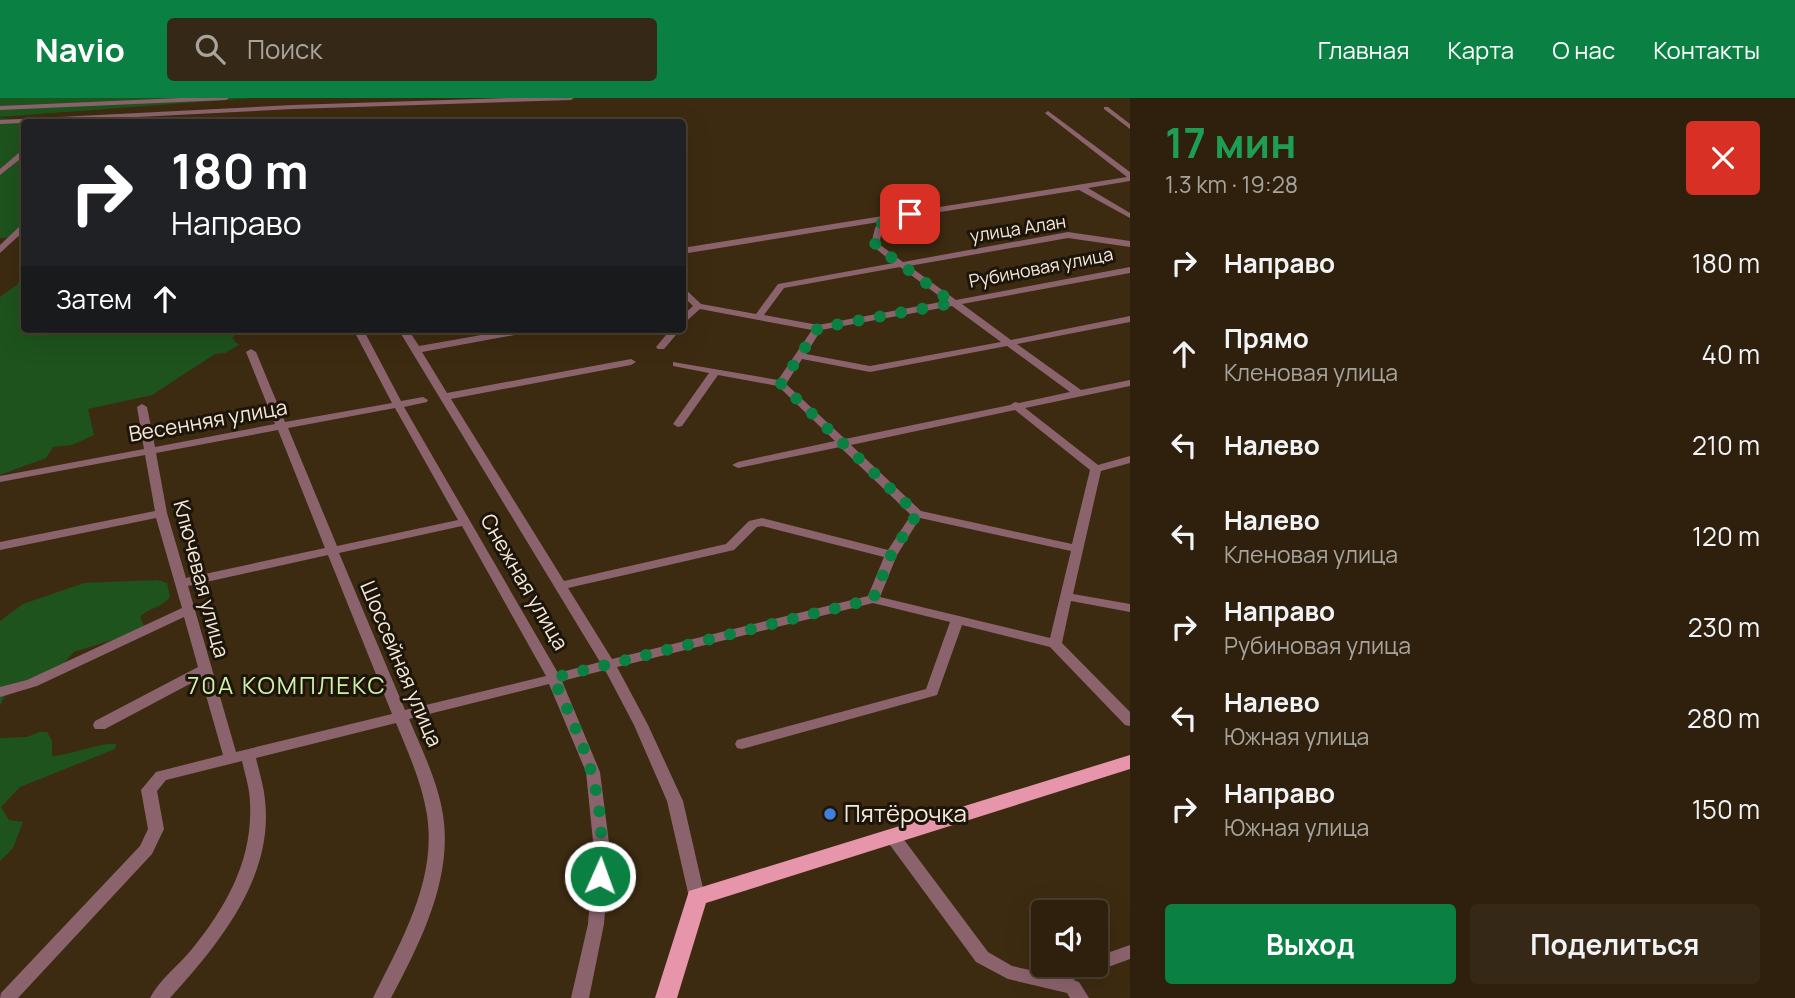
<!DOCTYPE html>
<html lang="ru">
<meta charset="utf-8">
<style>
:root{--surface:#2e200d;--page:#362816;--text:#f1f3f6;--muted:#a7a39d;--line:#493e2e;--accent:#0b8043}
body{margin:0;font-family:Manrope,sans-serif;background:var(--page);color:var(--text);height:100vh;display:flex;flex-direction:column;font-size:26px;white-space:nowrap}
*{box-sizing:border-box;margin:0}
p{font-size:23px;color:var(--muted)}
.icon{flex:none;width:38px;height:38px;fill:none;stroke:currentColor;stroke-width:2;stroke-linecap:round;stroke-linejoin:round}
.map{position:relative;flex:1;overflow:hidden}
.details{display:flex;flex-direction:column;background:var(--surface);width:665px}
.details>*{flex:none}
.top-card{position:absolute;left:21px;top:21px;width:665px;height:214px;border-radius:7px;box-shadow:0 7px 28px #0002,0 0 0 2px var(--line);background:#202124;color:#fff;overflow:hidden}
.tools{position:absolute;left:1031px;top:802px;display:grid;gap:14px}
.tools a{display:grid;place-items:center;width:77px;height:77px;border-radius:7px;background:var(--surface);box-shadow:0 7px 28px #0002,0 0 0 2px var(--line);font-size:35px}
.pin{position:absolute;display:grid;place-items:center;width:60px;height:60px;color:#fff;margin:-30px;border-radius:14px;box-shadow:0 4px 10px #0006}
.me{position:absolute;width:77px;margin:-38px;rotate:2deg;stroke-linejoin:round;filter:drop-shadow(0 0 5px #0008)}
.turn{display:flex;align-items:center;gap:24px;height:147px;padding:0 35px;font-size:32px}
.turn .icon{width:91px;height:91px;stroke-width:2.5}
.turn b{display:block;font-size:49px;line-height:60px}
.then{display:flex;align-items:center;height:66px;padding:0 35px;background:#0003;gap:14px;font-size:26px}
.round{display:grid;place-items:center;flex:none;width:74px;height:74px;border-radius:7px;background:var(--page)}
.head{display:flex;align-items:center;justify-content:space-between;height:119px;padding:0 35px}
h1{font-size:42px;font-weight:700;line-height:52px;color:#1e9e55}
.primary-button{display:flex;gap:14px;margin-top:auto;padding:14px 35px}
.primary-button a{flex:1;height:80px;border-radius:7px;background:var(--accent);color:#fff;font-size:28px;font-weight:700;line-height:80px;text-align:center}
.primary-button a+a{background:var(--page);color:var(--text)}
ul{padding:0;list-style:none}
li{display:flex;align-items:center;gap:21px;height:91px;padding:0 35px}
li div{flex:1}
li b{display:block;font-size:26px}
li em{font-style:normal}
header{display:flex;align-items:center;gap:42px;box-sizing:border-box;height:98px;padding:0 35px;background:var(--accent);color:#fff}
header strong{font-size:33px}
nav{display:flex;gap:38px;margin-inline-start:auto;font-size:24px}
.search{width:490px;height:63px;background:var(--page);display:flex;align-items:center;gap:18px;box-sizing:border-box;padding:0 24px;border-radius:7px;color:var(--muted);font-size:26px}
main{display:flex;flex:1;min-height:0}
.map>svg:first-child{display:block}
</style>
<header>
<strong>Navio</strong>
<div class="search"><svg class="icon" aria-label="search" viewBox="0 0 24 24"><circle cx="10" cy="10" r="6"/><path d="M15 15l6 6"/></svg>Поиск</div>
<nav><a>Главная</a><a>Карта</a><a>О нас</a><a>Контакты</a></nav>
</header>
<main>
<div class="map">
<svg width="1130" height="900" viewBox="0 0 1130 900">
<rect width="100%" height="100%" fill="#3d2b11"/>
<g fill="#1e531d">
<path d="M0 0H253L0 19Z"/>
<path d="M0 20 43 24H24V123L21 139 0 140Z"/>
<path d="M24 170V231C37 236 45 230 59 232L61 236 70 231H242L232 240 239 247 225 255 215 256 152 297 88 311 94 337 72 347 53 349 46 360 0 377V199L18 186Z"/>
<path d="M157 482 167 485 170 499C162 510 149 509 140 519L144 528 128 537 74 554 61 568 4 599 0 608V523L23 506 84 485Z"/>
<path d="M39 634H47L52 643V658C72 657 102 644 116 646L115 651 20 689 1 709 9 722 23 724 13 750 0 763V640L27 639Z"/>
</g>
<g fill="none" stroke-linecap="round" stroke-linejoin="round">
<g fill="#8b636d" fill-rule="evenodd">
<path d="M180 0H229L226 2 0 12V8Z"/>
<path d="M508 0H574L571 2 293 11 0 26V22L293 7Z"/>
<path d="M1104 9H1108L1130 26V31L1104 11Z"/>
<path d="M1048 13 1130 74V83L1088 90 1130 115V120L1079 92 889 122 883 130 879 146 903 164 1068 134 1130 143V149L1068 140 909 168 956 202 1130 169V175L962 206 1011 242 1130 218V224L1017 246 1081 292 1130 282V288L1025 310 1098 367 1130 358V365L1101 373 1073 496 1130 506V514L1071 503 1062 545 1130 614V628L1125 627 1050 549 962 527 937 597 742 651 737 650 735 646 737 642 926 591 950 524 873 505 617 569 648 627 683 703 705 799 703 804 697 806 691 804 689 799 667 703 634 627 605 572 562 583 600 674 610 753 604 826 589 900H571L588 826 594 753 586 674 549 586 409 621C422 652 438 684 443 717 453 781 420 845 391 900H373C401 843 437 783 427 717 422 685 408 654 396 625L256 660C259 674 264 688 265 702 274 779 219 846 170 900H150C159 882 179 867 192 851 226 809 253 762 250 705 250 691 245 677 242 663L166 682 157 693 164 731 152 756 18 900H0L1 895 140 748 148 731 141 692 156 674 223 657 201 580 105 631H95L93 627 95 623 198 569 184 519 37 588 0 599V589L27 582 182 510 156 420 0 452V444L155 413 145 357 0 384V378L144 351 137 309 142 306 147 309 155 349 275 326 246 254 251 251 256 254 285 324 392 305 353 231H363L401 303 423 299 428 302 427 304 404 309 558 575 600 564 398 231H408L419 248 515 231H536L531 234 422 254 447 295 631 261 636 264 631 267 451 301 564 483 726 446 749 423 762 420 888 452 911 417 840 349 738 370 732 367 738 364 835 343 778 288 718 277 682 328 678 329 673 326 709 275 673 268V264L778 282 812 232 700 211 682 227V218L693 208 682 197V188L701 206 756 216 778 186 894 165 871 147 875 130 879 124 682 156V150L1127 79 1046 16 1045 15ZM900 169 946 203 818 227 764 217 784 190ZM952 208 1001 244 870 268 806 256 821 232ZM1007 248 1070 294 1019 305 1015 304 1010 307 845 341 786 286 802 261 870 274ZM395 310 458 422 337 448 288 330ZM1015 312 1090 372 1072 446 921 413 851 347ZM278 332 325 450 186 480 167 415 156 355ZM920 420 1071 453 1050 540 880 499 897 457ZM462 428 546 578 405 612 339 455ZM762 428 884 459 868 498 612 561 568 490 734 452 757 429ZM328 457 392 616 236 654 188 488Z"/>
<path d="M21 53H24V58L0 77V71Z"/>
<path d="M21 127H24V133L0 155V147Z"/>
<path d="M671 231H681L664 251H658L656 249Z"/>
<path d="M893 733 899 735 988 854 1012 868 1048 876 1074 866H1096V859L1130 847V861L1073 882 1079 884 1089 900H1070L1067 895 1008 881 976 864 887 743 885 739 887 735Z"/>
</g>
<path fill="#e695aa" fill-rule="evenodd" d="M1130 657V671L706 805 677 900H655L689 793Z"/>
</g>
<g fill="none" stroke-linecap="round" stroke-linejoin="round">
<path stroke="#0b8043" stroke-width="12" stroke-dasharray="0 21.6" d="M600 778C607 695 586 652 553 580L873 501 891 457 917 416 781 286 818 230 953 205 875 147 879 130 886 120 910 116"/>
</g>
<circle fill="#3f7fe0" stroke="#1e150a" stroke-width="2.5" cx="830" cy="716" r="7"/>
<g text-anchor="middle" stroke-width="6" stroke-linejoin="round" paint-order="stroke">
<g font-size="18" fill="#f5e9da" stroke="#1e150a">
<text transform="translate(1018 131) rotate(-9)" y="6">улица Алан</text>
<text transform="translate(1041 170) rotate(-11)" y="6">Рубиновая улица</text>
</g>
<g font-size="21" fill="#f5e9da" stroke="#1e150a">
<text transform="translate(208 323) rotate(-10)" y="7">Весенняя улица</text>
<text transform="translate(201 481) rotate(75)" y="7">Ключевая улица</text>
<text transform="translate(524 484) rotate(60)" y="7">Снежная улица</text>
<text transform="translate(401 566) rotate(67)" y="7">Шоссейная улица</text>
</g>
<g font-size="24" letter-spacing="2" fill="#cef1aa" stroke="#1e150a">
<text x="287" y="596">70А КОМПЛЕКС</text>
</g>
<g font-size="24" fill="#f5e9da" stroke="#1e150a" text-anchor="start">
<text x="844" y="724">Пятёрочка</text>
</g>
</g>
</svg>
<div class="tools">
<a><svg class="icon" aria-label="sound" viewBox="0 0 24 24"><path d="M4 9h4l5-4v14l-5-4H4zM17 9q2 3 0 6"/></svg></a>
</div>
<div class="pin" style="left:910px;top:116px;background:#d93025"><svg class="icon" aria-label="arrive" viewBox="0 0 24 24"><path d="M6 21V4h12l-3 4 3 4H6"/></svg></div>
<svg class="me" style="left:600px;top:778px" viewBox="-20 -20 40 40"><circle r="17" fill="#0b8043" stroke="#fff" stroke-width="3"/><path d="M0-11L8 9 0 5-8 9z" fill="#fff"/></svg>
<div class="top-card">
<div class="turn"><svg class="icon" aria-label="right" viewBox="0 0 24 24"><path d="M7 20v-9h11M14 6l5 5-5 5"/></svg><div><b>180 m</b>Направо</div></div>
<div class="then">Затем<svg class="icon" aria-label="ahead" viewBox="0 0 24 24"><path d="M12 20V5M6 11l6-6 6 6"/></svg></div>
</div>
</div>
<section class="details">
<div class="head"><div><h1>17 мин</h1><p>1.3 km · 19:28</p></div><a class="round" style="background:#d93025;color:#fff"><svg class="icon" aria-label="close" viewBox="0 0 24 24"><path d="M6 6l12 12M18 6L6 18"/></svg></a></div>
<ul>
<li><svg class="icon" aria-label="right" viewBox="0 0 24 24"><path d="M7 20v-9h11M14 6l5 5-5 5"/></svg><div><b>Направо</b></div><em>180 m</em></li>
<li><svg class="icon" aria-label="ahead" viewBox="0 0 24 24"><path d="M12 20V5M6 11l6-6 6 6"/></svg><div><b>Прямо</b><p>Кленовая улица</p></div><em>40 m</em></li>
<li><svg class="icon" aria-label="left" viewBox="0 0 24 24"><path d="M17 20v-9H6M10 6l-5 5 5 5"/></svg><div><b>Налево</b></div><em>210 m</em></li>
<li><svg class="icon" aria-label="left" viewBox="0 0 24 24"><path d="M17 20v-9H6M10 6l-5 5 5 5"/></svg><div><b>Налево</b><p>Кленовая улица</p></div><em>120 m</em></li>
<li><svg class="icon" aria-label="right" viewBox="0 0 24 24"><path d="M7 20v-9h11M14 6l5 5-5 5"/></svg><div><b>Направо</b><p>Рубиновая улица</p></div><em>230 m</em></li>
<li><svg class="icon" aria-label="left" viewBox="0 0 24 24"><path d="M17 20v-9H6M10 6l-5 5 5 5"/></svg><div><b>Налево</b><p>Южная улица</p></div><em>280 m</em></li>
<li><svg class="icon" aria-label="right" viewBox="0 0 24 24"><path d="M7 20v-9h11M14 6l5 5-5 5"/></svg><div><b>Направо</b><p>Южная улица</p></div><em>150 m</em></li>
</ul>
<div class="primary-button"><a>Выход</a><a>Поделиться</a></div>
</section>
</main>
